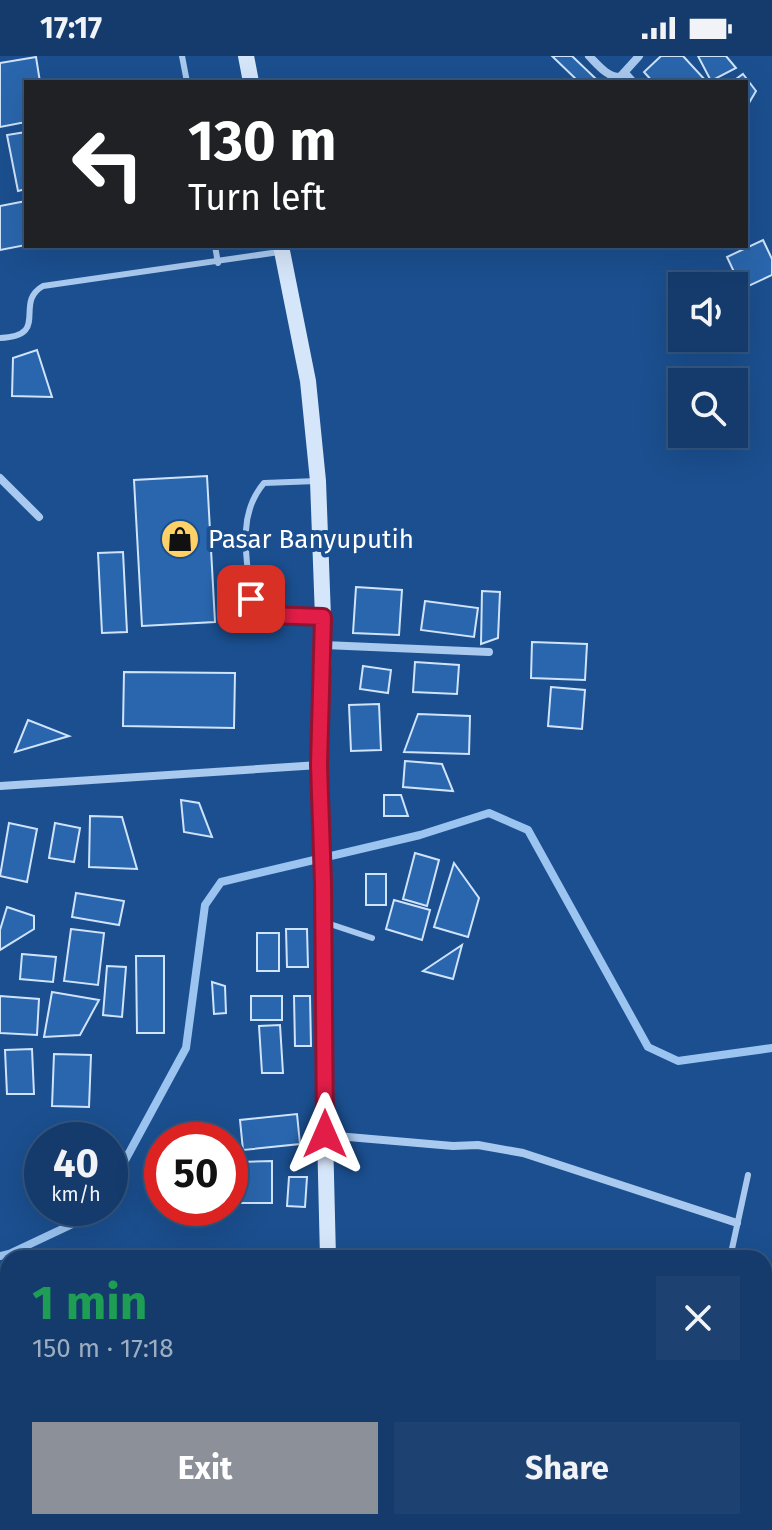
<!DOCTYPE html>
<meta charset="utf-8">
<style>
:root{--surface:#143b6b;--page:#1d4271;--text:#f1f3f6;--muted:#9dadc1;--line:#33557e;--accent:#8c9099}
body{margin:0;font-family:"Fira Sans",sans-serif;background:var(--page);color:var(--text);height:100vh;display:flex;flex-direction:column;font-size:30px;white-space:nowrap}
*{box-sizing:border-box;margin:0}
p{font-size:26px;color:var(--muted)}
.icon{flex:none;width:44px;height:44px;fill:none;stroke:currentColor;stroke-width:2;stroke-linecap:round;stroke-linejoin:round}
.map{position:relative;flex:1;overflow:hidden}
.side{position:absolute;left:0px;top:1194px;width:772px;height:280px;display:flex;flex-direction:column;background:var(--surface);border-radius:24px 24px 0 0;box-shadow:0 8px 32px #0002,0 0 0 2px var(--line)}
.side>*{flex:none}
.hud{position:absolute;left:24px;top:24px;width:724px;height:168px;border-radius:0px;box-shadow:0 8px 32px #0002,0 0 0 2px var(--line);background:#202124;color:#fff;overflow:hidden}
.fabs{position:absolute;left:668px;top:216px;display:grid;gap:16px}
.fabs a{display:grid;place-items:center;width:80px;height:80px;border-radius:0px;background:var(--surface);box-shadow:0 8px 32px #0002,0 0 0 2px var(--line);font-size:40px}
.speed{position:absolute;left:24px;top:1066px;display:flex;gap:16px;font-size:40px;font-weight:700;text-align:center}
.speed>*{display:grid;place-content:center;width:104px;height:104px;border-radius:50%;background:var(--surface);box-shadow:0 8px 32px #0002,0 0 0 2px var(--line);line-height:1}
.speed small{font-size:20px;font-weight:400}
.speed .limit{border:12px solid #d22;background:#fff;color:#111}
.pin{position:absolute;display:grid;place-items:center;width:68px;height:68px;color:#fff;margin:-34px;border-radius:16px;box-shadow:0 4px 12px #0006}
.me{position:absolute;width:88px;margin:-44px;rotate:0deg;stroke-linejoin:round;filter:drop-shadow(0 0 6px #0008)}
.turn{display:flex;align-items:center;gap:28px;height:168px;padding:0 32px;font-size:36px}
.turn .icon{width:104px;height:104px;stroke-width:2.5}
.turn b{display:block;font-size:56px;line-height:68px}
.round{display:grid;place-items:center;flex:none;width:84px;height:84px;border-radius:0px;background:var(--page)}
.headline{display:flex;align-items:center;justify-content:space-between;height:136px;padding:0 32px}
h1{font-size:48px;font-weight:700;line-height:60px;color:#1e9e55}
.action{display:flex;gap:16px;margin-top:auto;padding:16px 32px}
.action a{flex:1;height:92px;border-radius:0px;background:var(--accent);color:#fff;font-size:32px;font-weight:700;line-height:92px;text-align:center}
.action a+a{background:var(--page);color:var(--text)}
.status{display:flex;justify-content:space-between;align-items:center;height:56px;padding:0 40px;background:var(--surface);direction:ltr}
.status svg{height:22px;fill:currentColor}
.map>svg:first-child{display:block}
</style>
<div class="status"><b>17:17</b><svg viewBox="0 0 49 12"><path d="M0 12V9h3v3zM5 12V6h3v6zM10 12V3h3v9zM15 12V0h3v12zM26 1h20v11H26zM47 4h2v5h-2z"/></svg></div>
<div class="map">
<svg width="772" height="1474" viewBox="0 0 772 1474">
<rect width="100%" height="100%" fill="#1b4f8f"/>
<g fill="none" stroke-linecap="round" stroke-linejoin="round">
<g stroke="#9cc4f0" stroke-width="8">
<path d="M110 1132 186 992 205 849 221 826 420 779 489 757 528 774 648 991 678 1005 772 992"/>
<path d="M0 1200 9 1198 96 1157 99 1152"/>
</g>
</g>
<g fill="#2a66ad" stroke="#cfe3fa" stroke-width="2">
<path d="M552 0H572L595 22 591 26H579Z"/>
<path d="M661 0H683L707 26H653L644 16Z"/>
<path d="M698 0H726L736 12 711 25Z"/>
<path d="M36 1 40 26H26V66L0 71V7Z"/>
<path d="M743 18 756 35 746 52V26H732Z"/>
<path d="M26 76V133L18 135 7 79Z"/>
<path d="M26 145V189L0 194V150Z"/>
<path d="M763 184 772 203V219L742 233 727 201Z"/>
<path d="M37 294 52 341 12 340 13 302Z"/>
<path d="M207 420 215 566 142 570 134 424Z"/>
<path d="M123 496 127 576 102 577 98 497Z"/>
<path d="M356 531 402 534 399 579 353 577Z"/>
<path d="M482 535 500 536 498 582 481 588Z"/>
<path d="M425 545 478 552 474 581 421 574Z"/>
<path d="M532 586 587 588 585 624 531 622Z"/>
<path d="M415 606 459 609 457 638 413 636Z"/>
<path d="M363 610 391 614 388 637 360 633Z"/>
<path d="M124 616 235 617 234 672 123 670Z"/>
<path d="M551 631 585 634 582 673 548 670Z"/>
<path d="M379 648 381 694 351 695 349 649Z"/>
<path d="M418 658 470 660 469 698 404 696Z"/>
<path d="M28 664 69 680 15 696Z"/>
<path d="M405 705 442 708 453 735 403 731Z"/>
<path d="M384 739H401L408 760H384Z"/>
<path d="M181 744 199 747 212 781 184 776Z"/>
<path d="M90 760 122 761 137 813 89 811Z"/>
<path d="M9 767 37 773 27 826 0 820Z"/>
<path d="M55 767 80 772 74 806 49 802Z"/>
<path d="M415 797 439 804 427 850 403 843Z"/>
<path d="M454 807 479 842 468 881 434 871Z"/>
<rect x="366" y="818" width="20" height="31"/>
<path d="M76 837 124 845 119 869 72 861Z"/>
<path d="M394 844 430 854 422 884 386 873Z"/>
<path d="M7 851 34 860V873L0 894V874Z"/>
<path d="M71 873 104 877 98 929 64 925Z"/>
<path d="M286 873H307L308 911H287Z"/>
<rect x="257" y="877" width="22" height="38"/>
<path d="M462 889 453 923 423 915Z"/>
<path d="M22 898 56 901 53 926 20 923Z"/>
<path d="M136 900H164V977H137Z"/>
<path d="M107 910 126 911 122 961 103 959Z"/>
<path d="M212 926 225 930 226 957 214 958Z"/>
<path d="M52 936 99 944 80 979 44 981Z"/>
<path d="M0 940 39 943 37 979 0 977Z"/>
<rect x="251" y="940" width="31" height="24"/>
<path d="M294 940H310L311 990H295Z"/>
<path d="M280 969 283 1017H262L259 970Z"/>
<path d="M32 993 34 1038H7L5 994Z"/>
<path d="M54 998 91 999 89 1051 52 1050Z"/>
<path d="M297 1058 300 1088 243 1094 240 1064Z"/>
<path d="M272 1105V1147H240L239 1106Z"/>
<path d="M289 1121H307L305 1151 287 1150Z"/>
<path d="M126 1466H192L191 1474H125Z"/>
<path d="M215 1466H288V1474L212 1472Z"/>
</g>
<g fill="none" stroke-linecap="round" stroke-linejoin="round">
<g stroke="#a9c9ee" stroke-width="6">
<path d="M182 0 187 26"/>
<path d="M215 190 218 207"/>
<path d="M0 282C51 280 13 247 43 230L279 196"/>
<path d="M317 425 264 427C253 440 247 457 246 474 245 488 248 545 258 554 268 563 306 560 320 561"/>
<path d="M327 867 372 882"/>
<path d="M730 1202 748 1119"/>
</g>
<g stroke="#a9c9ee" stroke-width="8">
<path d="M589 0C598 9 607 21 620 21L639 0"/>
<path d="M625 17 633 26"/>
<path d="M0 422 39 461"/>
<path d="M324 589 489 596"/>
<path d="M0 730 319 709"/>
<path d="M325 1079 453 1090 478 1089 523 1097 737 1167"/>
<path d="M764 1415 772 1418"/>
</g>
<g stroke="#d6e6fa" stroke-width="16">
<path d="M246 0 251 26"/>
<path d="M281 190 308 325 318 425 324 589 319 709 323 827 325 1078 328 1202"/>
<path d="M316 1474 318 1466"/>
</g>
</g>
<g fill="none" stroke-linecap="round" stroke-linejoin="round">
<g stroke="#92132f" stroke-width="20">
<path id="route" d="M251 543 257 554 267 559 323 561 319 709 323 827 325 1078"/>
</g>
<use href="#route" stroke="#e11d48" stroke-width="14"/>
</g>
<defs>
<g id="shop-disc" transform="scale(2)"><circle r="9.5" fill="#ffd166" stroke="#1b4f8f"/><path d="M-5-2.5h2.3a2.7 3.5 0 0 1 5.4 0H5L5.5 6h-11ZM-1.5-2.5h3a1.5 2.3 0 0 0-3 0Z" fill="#111"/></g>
</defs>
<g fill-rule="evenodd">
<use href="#shop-disc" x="180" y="483"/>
</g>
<g text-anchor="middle" stroke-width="8" stroke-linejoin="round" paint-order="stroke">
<g font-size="26" fill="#fff" stroke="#1b4f8f" text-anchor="start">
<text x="208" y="492">Pasar Banyuputih</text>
</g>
</g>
</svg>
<div class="fabs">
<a><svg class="icon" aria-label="sound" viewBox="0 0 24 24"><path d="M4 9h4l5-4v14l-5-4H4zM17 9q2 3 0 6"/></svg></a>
<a><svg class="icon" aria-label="search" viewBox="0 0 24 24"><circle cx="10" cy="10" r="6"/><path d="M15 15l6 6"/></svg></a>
</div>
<div class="speed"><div>40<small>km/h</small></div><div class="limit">50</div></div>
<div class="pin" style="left:251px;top:543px;background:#d93025"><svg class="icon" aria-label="arrive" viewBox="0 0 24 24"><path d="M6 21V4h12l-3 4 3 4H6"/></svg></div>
<svg class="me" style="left:325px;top:1078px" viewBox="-20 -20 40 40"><path d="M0-17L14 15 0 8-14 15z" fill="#e11d48" stroke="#fff" stroke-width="4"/></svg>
<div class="hud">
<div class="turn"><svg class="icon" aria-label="left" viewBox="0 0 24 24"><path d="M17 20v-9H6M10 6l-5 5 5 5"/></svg><div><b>130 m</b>Turn left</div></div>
</div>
<section class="side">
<div class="headline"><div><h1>1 min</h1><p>150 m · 17:18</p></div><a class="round"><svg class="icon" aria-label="close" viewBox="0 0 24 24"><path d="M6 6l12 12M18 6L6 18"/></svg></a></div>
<div class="action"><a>Exit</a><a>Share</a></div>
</section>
</div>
